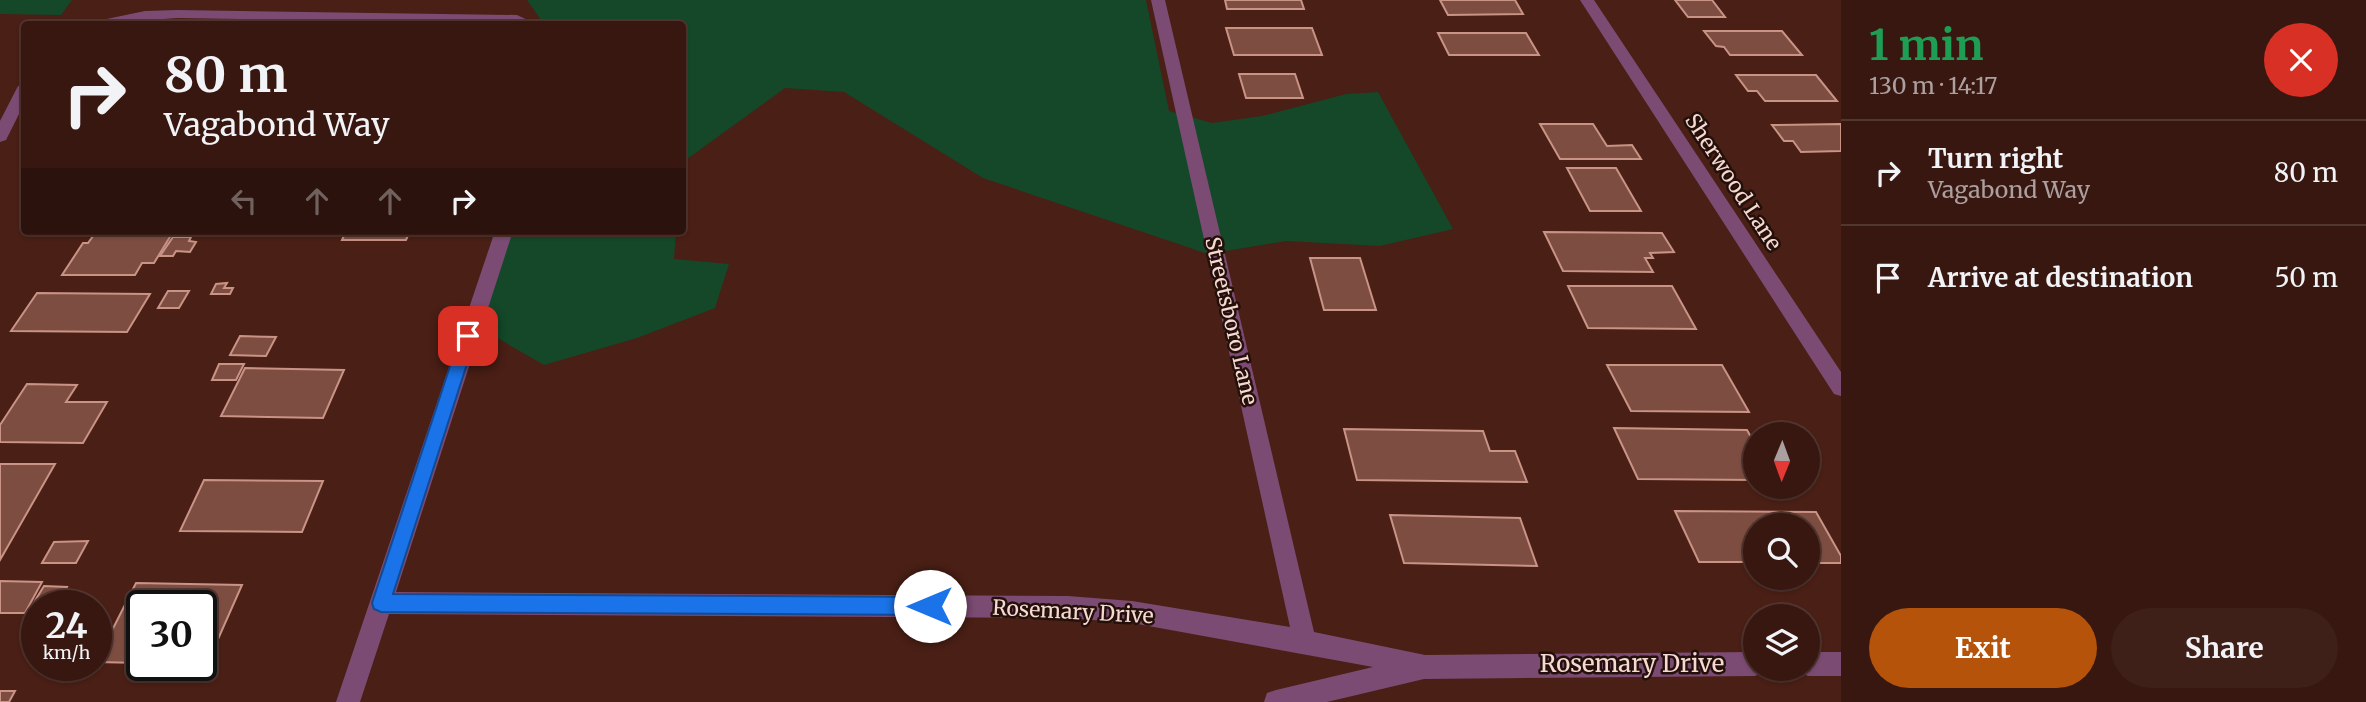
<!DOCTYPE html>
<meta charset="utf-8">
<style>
:root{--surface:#381710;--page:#3f2019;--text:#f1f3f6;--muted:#ab9f9f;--line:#523630;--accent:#b45309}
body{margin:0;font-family:Merriweather,serif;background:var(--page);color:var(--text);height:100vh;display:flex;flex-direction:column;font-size:26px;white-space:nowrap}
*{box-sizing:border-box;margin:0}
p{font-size:23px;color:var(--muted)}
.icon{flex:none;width:38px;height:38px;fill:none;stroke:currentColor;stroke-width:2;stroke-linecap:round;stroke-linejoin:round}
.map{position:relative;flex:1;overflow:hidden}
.side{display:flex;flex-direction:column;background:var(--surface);width:525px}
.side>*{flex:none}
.banner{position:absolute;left:21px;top:21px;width:665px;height:214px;border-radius:7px;box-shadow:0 2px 5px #0004,0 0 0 2px var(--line);background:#381710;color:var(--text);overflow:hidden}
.needle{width:46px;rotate:181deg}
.tools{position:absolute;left:1743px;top:422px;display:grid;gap:14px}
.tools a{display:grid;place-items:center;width:77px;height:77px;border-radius:50%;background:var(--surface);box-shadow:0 2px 5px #0004,0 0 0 2px var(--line);font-size:35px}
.speed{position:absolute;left:21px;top:590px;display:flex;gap:14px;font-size:35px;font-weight:700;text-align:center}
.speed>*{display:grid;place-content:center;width:91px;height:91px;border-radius:50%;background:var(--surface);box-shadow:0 2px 5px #0004,0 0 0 2px var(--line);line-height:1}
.speed small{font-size:18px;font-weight:400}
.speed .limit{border:4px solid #111;border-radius:10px;background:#fff;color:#111}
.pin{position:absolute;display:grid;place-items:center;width:60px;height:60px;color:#fff;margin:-30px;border-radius:14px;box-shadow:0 4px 10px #0006}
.me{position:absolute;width:77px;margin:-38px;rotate:270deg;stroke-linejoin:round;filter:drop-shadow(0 0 5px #0008)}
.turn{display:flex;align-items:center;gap:24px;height:147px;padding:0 28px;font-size:32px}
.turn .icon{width:91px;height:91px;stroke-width:2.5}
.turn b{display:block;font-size:49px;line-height:60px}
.lanes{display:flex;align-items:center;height:66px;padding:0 28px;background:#0003;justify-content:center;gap:35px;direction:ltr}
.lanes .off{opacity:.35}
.round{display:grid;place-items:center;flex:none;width:74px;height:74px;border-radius:37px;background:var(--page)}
.overview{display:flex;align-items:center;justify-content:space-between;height:119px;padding:0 28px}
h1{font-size:42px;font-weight:700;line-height:52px;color:#1e9e55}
.action{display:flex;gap:14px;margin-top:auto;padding:14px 28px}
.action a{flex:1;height:80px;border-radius:42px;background:var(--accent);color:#fff;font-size:28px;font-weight:700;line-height:80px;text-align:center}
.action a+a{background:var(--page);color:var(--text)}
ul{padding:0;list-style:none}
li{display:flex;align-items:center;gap:21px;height:105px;padding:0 28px;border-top:2px solid var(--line)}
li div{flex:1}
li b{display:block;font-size:26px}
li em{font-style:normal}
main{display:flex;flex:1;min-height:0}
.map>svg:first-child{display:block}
</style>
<main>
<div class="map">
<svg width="1841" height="702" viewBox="0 0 1841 702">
<rect width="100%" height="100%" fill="#4a1f15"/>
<g fill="#144829">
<path d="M0 0H72L61 15 0 14Z"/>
<path d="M527 0H1146L1169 111 1212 123 1262 116 1346 94 1378 92 1453 229 1380 246 1286 241 1208 254 983 178 844 92 785 88 683 162 682 24H539L541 20Z"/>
<path d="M493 231H676L674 259 729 264 715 308 637 338 544 365 487 332Z"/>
</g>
<g fill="#7e4d42" stroke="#c99386" stroke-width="2">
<path d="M1225 0H1301L1304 9H1227Z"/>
<path d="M1440 0H1515L1523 14 1448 15Z"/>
<path d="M1675 0H1712L1725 17H1688Z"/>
<path d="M1226 28H1312L1322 55H1234Z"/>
<path d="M1704 31H1782L1802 55H1730L1724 47 1716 46Z"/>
<path d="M1438 33H1526L1539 55H1449Z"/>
<path d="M1239 74H1295L1303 98H1246Z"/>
<path d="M1736 75H1816L1837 101H1765L1757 91H1748Z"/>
<path d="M1540 124H1593L1607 146 1632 145 1641 159H1560Z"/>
<path d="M1841 124V151L1801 152 1793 141H1784L1772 125Z"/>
<path d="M1567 168H1616L1641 211H1590Z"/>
<path d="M346 231H410L406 240H342Z"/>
<path d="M96 232H173L154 263H142L135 275H62L83 243H88Z"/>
<path d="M1544 232 1662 233 1674 252 1650 253 1653 258H1645L1653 272 1563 271Z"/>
<path d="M173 237H191L189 241 196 242 190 252 176 251 173 256H160Z"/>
<path d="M1310 258H1360L1376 310H1324Z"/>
<path d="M227 283 224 288H233L230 294H211L216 284Z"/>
<path d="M1568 286H1672L1696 329 1588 328Z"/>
<path d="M168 291H189L179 308H158Z"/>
<path d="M37 293 150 294 127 332 11 331Z"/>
<path d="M240 336 276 337 266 356 230 355Z"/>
<path d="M219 364H244L236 380H212Z"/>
<path d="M1607 365H1722L1749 412 1631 411Z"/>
<path d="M245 368 344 370 323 418 221 416Z"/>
<path d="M27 384 77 385 66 402H107L83 443 0 442V425Z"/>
<path d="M1614 428 1747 430 1755 444V480L1638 479Z"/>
<path d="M1344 429 1483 431 1490 451H1515L1527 482 1357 480Z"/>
<path d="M0 464H55L0 560Z"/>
<path d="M204 480 323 481 302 532 180 531Z"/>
<path d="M1675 511 1816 512 1841 556V563H1808V525H1755V562H1699Z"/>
<path d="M1390 515 1520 518 1537 566 1404 563Z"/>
<path d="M88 541 76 563H42L54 542Z"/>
<path d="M0 581 42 582 25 613H0Z"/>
<path d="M136 583 242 585 207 664H201V606H142V663L96 662Z"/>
<path d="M44 586 67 587 56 606H37V612H28Z"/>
<path d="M0 691H15L9 702H0Z"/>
</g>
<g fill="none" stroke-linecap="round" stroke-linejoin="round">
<g fill="#7c4b73" fill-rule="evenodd">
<path d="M1151 0H1165L1314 632 1425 655 1755 652V668H1765L1763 672 1755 676 1424 679 1327 702H1264L1267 693 1276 690 1373 667 1132 623 1068 618 389 614 360 702H336L495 231H513L396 592 1068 596 1132 601 1290 627Z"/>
<path d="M1580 0H1594L1841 372V396L1834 394Z"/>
<path d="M177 10 517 15 536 24 177 18 95 24 97 21 145 11Z"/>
<path d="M24 85V104L6 140 0 142V121L18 86Z"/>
<path d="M1808 652H1841V676H1808L1800 672 1798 668H1808Z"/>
</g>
</g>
<path fill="#1a73e8" stroke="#114b97" stroke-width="2" d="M468 330 476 336 393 594 930 597 937 600 940 606 937 613 930 615 381 612 374 609 372 603 460 336Z"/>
<g text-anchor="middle" stroke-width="5" stroke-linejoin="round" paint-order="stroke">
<g font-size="21" fill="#f7d9d2" stroke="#23100b">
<text transform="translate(1733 182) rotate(57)" y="7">Sherwood Lane</text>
<text transform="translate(1231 321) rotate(77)" y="7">Streetsboro Lane</text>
<text transform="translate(1073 612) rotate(3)" y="7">Rosemary Drive</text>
</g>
<g font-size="24" fill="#f7d9d2" stroke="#23100b">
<text x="1632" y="672">Rosemary Drive</text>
</g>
</g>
</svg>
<div class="tools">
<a><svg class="needle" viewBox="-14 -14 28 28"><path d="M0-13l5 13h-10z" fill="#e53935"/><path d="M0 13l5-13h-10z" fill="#ab9f9f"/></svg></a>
<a><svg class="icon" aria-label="search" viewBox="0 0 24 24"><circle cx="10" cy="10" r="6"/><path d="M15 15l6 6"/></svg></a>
<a><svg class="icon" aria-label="layers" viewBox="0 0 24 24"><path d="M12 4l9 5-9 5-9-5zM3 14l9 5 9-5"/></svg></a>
</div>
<div class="speed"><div>24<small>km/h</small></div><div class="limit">30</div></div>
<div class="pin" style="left:468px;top:336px;background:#d93025"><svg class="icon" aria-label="arrive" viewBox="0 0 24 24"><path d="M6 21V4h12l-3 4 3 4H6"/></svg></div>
<svg class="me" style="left:930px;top:606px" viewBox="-20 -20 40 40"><circle r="19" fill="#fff"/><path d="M0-13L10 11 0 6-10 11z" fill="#1a73e8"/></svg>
<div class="banner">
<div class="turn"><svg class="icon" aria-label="right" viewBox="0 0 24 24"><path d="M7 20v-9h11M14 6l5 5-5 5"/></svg><div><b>80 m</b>Vagabond Way</div></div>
<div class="lanes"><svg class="icon off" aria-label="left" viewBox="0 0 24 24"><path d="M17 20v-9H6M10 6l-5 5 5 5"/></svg><svg class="icon off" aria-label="ahead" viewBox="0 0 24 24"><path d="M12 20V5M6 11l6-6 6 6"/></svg><svg class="icon off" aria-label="ahead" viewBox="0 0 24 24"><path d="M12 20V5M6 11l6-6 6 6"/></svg><svg class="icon" aria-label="right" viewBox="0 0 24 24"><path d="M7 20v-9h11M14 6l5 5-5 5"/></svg></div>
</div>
</div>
<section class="side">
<div class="overview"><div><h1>1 min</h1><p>130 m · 14:17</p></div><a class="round" style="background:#d93025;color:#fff"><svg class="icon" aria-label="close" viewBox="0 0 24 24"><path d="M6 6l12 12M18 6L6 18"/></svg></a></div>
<ul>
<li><svg class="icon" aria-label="right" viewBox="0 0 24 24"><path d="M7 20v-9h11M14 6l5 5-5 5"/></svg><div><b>Turn right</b><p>Vagabond Way</p></div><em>80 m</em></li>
<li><svg class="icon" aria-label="arrive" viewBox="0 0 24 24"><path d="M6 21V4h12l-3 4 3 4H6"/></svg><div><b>Arrive at destination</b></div><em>50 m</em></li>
</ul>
<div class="action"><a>Exit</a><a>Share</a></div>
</section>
</main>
